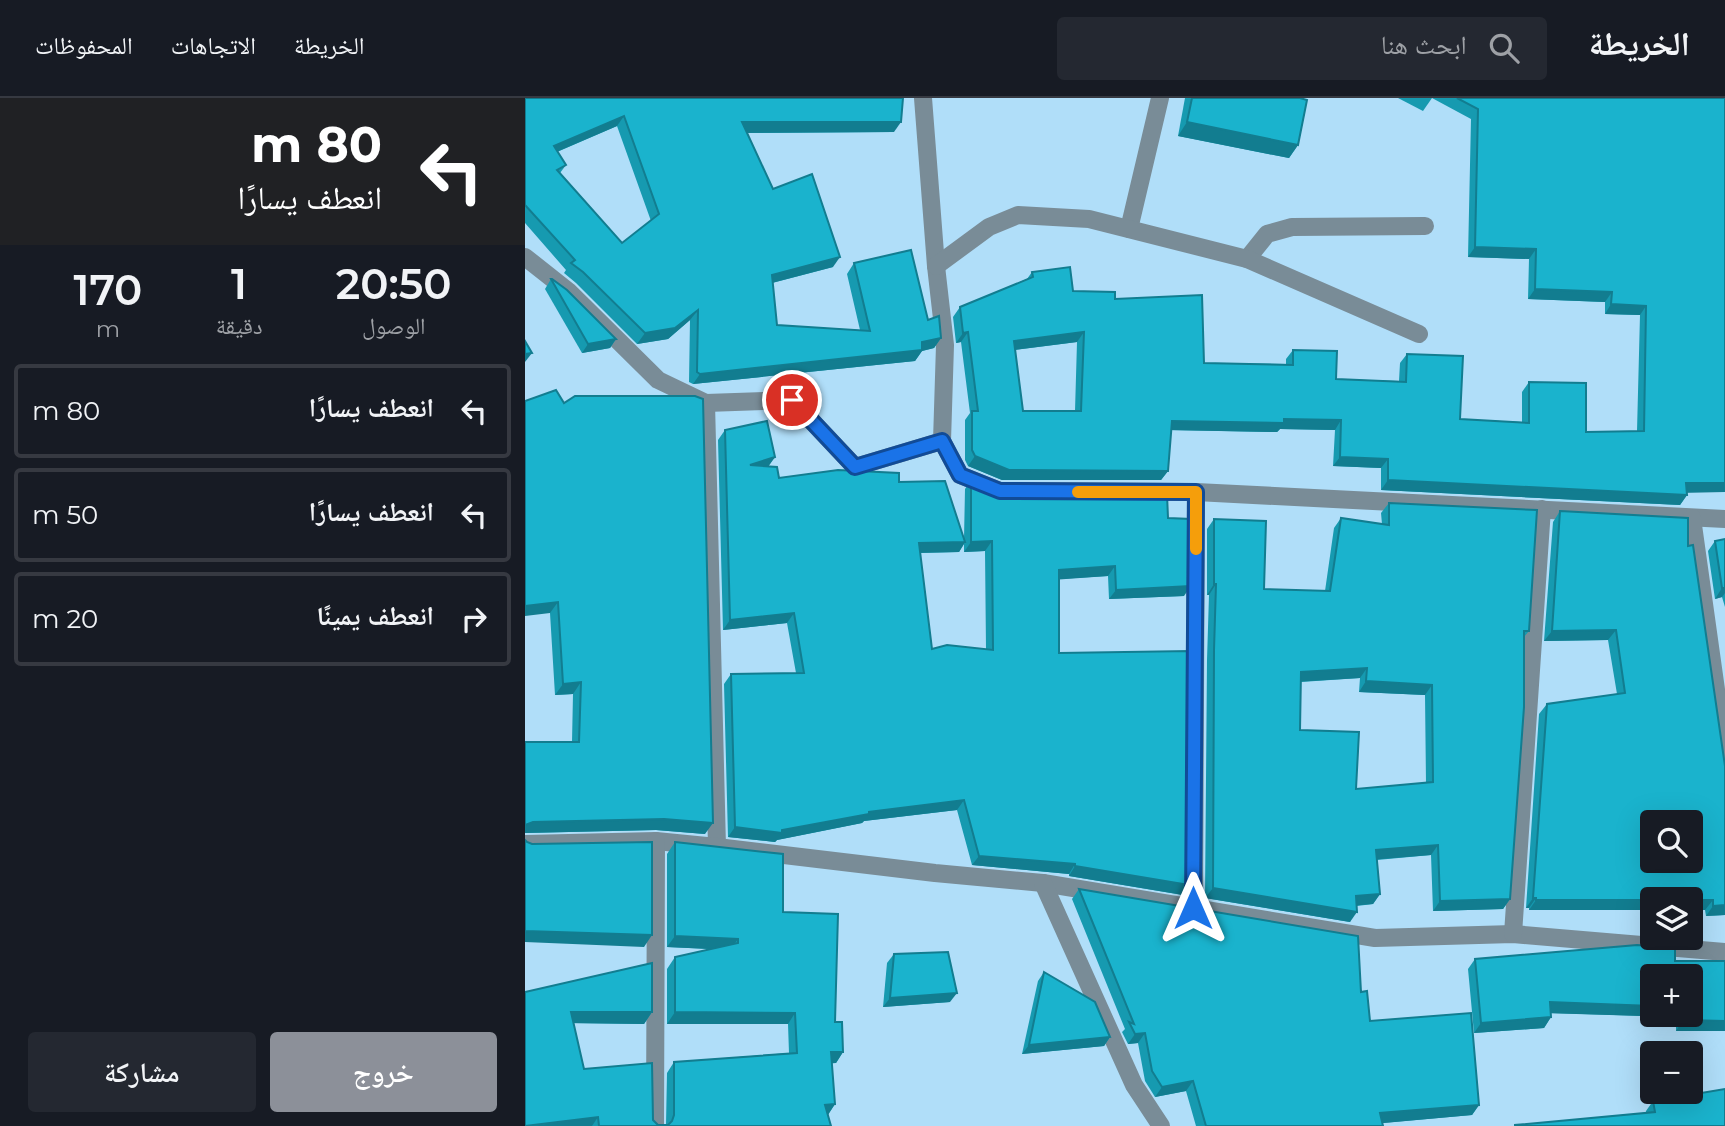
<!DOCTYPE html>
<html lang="ar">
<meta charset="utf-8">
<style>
:root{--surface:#171b24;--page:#242831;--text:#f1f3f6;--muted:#9ea1a6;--line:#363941;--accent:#8c9099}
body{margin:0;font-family:Montserrat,"Noto Naskh Arabic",sans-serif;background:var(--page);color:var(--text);direction:rtl;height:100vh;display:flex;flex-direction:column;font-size:26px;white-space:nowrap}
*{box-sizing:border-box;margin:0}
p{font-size:23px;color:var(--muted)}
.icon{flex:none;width:38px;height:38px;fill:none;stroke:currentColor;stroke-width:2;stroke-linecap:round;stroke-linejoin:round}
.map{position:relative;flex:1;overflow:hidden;direction:ltr}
.details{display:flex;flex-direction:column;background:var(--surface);width:525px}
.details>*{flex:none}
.banner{background:#202124;color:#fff;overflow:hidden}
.buttons{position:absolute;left:1115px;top:712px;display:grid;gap:14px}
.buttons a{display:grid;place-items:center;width:63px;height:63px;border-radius:7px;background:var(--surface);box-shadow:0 7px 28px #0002;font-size:35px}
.pin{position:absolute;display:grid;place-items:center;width:60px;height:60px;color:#fff;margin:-30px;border:4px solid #fff;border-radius:50%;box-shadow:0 2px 7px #0007}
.me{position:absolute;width:77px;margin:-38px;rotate:0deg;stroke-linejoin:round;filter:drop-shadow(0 0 5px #0008)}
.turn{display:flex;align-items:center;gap:24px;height:147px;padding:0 28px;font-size:32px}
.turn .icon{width:91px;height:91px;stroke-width:2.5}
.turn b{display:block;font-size:49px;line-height:60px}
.eta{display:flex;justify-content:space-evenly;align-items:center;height:119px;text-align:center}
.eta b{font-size:42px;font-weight:600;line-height:49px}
.primary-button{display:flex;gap:14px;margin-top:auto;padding:14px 28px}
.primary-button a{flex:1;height:80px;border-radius:7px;background:var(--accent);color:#fff;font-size:28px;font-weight:600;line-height:80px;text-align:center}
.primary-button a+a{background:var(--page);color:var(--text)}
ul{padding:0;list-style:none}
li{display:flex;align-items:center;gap:21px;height:94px;margin:0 14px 10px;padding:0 14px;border:4px solid var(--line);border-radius:7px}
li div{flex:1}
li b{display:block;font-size:26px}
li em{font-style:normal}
header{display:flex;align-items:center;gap:42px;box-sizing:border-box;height:98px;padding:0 35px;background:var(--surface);border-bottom:2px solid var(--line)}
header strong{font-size:33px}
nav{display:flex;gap:38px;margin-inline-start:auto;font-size:24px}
.search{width:490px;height:63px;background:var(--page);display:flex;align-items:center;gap:18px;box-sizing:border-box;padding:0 24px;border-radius:7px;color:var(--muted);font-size:26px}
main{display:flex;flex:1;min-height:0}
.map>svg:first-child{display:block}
</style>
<header>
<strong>الخريطة</strong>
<div class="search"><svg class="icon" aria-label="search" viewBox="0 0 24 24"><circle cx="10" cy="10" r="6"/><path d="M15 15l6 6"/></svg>ابحث هنا</div>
<nav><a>الخريطة</a><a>الاتجاهات</a><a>المحفوظات</a></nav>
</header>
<main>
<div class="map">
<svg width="1200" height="1028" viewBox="0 0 1200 1028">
<rect width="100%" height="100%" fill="#b0def9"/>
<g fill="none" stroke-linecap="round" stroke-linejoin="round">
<g stroke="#798c97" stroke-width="18">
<path d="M398 0 411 168 420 247 417 343 435 377 475 393 671 394 1200 421"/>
<path d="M604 131 635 0"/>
<path d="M0 159 43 193 133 282 181 305 192 749"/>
<path d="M722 161 742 136 767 129 900 128"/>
<path d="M411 168 464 129 493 117 564 121 722 161 894 236"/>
<path d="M181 305 267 302 330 369 417 343"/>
<path d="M1167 420 1200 656"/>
<path d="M0 746 131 743 192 749 410 775 518 785 850 840 988 836 1200 854"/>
<path d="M518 785 609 987 636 1028"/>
<path d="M669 810 671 394"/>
<path d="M988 836 1017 411"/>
<path d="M130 1028 131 743"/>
</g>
</g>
<g fill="#169ab0" fill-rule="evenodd">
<path d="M0 0 369 34 221 35 248 91 308 169 247 185 252 227 335 232 322 176 329 165 403 222 416 240 409 250 397 253 390 263 168 286 164 284 165 222 143 241 112 246 51 185 39 175 41 172 0 125ZM92 28 126 123 97 145 35 75 41 67 32 54Z"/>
<path d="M660 0H775L773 47 764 60 653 38Z"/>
<path d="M873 0H907L898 13Z"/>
<path d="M907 0H1200L1162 397 1155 407 856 392V370L808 368 810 332 755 331 752 334 646 332 643 373 636 382H477L443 368 440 362V322L445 315 436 244 431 245 428 219 435 209 502 181 507 174 548 193 590 201 679 265 761 266V261L768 252 811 281 874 283 875 265 882 256 935 321 997 324V294L1004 284 1061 334 1112 333 1115 217 1080 216V204L1003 201 1004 161 943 159 946 21ZM552 244 550 313H498L490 252Z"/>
<path d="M26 181 91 241 85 250 57 255 20 191Z"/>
<path d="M0 303 180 736 131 732 0 735V644H47L48 596 30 597 25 515Z"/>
<path d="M200 332 250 359 243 368 254 380 374 384 439 441 440 391 446 382 482 395 643 420 659 498 584 501 583 478 534 481V555L658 797 544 778V776L447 767 432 712 339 723 337 725 252 742 250 744 203 739 199 586 206 576 271 575 262 525 198 532 193 342ZM439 446V454L460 453 461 551H407L395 455 434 454Z"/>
<path d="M864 405 1004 533 999 539 985 801 978 811 908 813 906 757 852 762 855 796 848 806 832 808 825 824 680 800 682 562 684 497H682V431L689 421 739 491 800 493 809 430 816 420 857 426 856 415ZM835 580 834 594 900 597 901 685 831 691 775 632 776 584Z"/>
<path d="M1035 413 1163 448 1200 668V817L1181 818 1180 812H1166V802L1004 812V810H1001L1014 616 1022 606 1092 596 1083 542 1019 543 1028 424Z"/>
<path d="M1200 441V509L1197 499 1190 501 1183 453 1190 443Z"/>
<path d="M150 744 258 814 310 924 318 954 311 965H307L310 1006 303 1017 306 1028H0V894L127 914 119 926 48 925 59 971 128 1022 133 1027H141L142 975 149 964 264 955 263 926H142V871L150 859 186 851 142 849V756Z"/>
<path d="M554 791 836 894 845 923 954 1007 947 1017 857 1025 858 1028H671L661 993 630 999 620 983 613 945 603 946 597 934 600 931 547 801Z"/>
<path d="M369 856 425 904 358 909 362 865Z"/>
<path d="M950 861 1200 863V933H1151V919L1026 915V919L1019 930 949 935 943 871ZM1166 878V917H1127Z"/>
<path d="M519 874 585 939 579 948 497 956 513 883Z"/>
<path d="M1128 1003 1200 1028H989L990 1027 1121 1015V1013Z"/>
</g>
<g fill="#127d90">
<path d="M99 18 92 28 22 58 29 48Z"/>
<path d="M217 24H376L369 34 209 35Z"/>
<path d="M662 24 773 47 764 60 653 38Z"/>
<path d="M950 149 1011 151 1004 161 943 159Z"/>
<path d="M315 159 308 169 239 187 247 177Z"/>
<path d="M1010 191 1087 194 1080 204 1003 201Z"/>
<path d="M1086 206 1121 208 1115 217 1080 216Z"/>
<path d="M173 212 165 222 143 241 112 246 120 235Z"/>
<path d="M443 234 436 244 431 245 438 235Z"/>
<path d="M559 234 552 244 482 253 489 243Z"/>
<path d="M416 240 409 250 397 253 390 263 168 286 175 276 397 244Z"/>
<path d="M91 241 85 250 57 255 63 246Z"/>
<path d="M7 255 0 264V256Z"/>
<path d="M759 321 816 322 810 332 755 331 752 334 640 332 647 323Z"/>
<path d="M450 358 643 373 636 382H477L443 368Z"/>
<path d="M250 359 243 369 225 367Z"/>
<path d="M815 359 863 361 856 370 808 368Z"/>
<path d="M863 382 1162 397 1155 407 856 392Z"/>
<path d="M1161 385H1200V394L1154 395Z"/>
<path d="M467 443 460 453 439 454 446 444Z"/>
<path d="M440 444 434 454 387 455 394 445Z"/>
<path d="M590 468 583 478 527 482 534 472Z"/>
<path d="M689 486H691L684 497H682Z"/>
<path d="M666 488 659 498 584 501 591 492Z"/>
<path d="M1197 490H1200V495L1197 499 1190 501Z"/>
<path d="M33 504 25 515 0 518V508Z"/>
<path d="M269 515 262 525 198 532 205 522Z"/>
<path d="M1091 532 1083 542 1019 543 1027 533Z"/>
<path d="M842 570 835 580 769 584 776 574Z"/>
<path d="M841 583 907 587 900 597 834 594Z"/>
<path d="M56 584 48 596 30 597 38 586Z"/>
<path d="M439 702 432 712 339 723 337 725 252 742 250 744 203 739 210 729 257 732 344 714Z"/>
<path d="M139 721 188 725 180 736 131 732 0 735V727L8 724Z"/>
<path d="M913 747 906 757 844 762 851 752Z"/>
<path d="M454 758 550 766 544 776 447 767Z"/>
<path d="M550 768 664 787 658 797 544 778Z"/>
<path d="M688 790 832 814 825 824 680 800Z"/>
<path d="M855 796 848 806 824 808 831 798Z"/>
<path d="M1008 800H1011L1004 810H1001Z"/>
<path d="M985 801 978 811 908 813 915 803Z"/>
<path d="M1011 802H1127V812H1004Z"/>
<path d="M1166 802H1188L1180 812H1166Z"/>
<path d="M1200 807V817L1181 818 1188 808Z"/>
<path d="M0 833 127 837 119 849 0 844Z"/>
<path d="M150 838 213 841 205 852 142 849Z"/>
<path d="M432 895 425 904 358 909 365 900Z"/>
<path d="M1025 904 1127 908V917H1152L1151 919 1018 915Z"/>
<path d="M46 914H127L119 926 38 925Z"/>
<path d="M150 914 270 915 263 926H142Z"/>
<path d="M1026 919 1019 930 949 935 956 925Z"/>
<path d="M1158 922 1200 923V933H1151Z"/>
<path d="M620 935 613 945 603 946 610 936Z"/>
<path d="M585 939 579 948 497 956 504 947Z"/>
<path d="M306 954H318L311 965 299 966Z"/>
<path d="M668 983 661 993 630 999 637 989Z"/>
<path d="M310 1006 302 1018 300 1007Z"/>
<path d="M954 1007 947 1017 848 1026 855 1015Z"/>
<path d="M73 1019 67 1028H7Z"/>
</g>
<g fill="#1ab3cd" stroke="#127d90" stroke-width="2" fill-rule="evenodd">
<path d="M0 0H378L376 24H217L248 91 287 76 315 159 247 177 252 227 345 233 329 165 386 152 403 222 414 218 416 240 397 244V252L175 276 172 274 173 212 150 230 120 235 58 174 46 165 50 162 0 107ZM99 18 134 116 97 145 32 72 41 67 29 48Z"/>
<path d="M667 0H775L782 2 773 47 662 24Z"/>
<path d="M932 0H1200V385H1161L1162 397 863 382V361L815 359 816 322 759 321V325L647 323 643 373 484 372 450 358 447 352V313H453L443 234 438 235 435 209 508 179 507 174 545 169 548 193 590 194V201L677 197 679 265 768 267V252L812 253 811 281 881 284 882 256 938 258 935 321 1004 325V284L1061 285V334L1119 333 1121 208 1086 206 1087 194 1010 191 1011 151 950 149 953 11ZM559 234 556 313H498L489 243Z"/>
<path d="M26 181H27L42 192 91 241 63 246Z"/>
<path d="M0 243 7 255 0 256Z"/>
<path d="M31 292 39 305 50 298H170L178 301 188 725 139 721 8 724 0 727V644H54L56 584 38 586 33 504 0 508V303Z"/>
<path d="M242 323 250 359 225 367 252 369 254 380 313 372 374 375V384L420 383 440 444 394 445 407 551 422 547 468 552 467 443 446 444V382L482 395 642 396 643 420 666 421V488L591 492 590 468 534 472V555L665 553 664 787 550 768V766L454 758 439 702 344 714V716L257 732V735L210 729 206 576 279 575 269 515 205 522 200 332Z"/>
<path d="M864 405 1012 412 1004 533H999V609L985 801 915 803 913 747 851 752 855 796 831 798 832 814 688 790 689 552 691 486H689V421L741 423 739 491 805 493 816 420 864 427ZM842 570 841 583 907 587 908 684 831 691 834 634 775 632 776 574Z"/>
<path d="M1035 413 1163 420V448L1168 447 1200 668V807L1188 808V802H1011V800H1008L1022 606 1100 595 1091 532 1027 533ZM1127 724H1166V763H1127Z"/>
<path d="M1200 441V490H1197L1190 443Z"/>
<path d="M0 742 2 744 7 746 127 744V837L0 833Z"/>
<path d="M150 744 258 756V814L313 816 310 924H317L318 954H306L310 1006 300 1007 306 1028H74L73 1019 0 1028V894L127 865V914H46L59 971 127 965 128 1022 133 1027H143L147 1023 149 1017V964L272 955 270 915 150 914V859L213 845V841L150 838Z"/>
<path d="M554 791 833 838 836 894 842 893 845 923 946 915 954 1007 855 1015 858 1028H681L668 983 637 989 627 973 620 935 610 936 604 924 609 926Z"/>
<path d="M1112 847 1150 850V863H1200V923L1158 922V917H1166V878H1127V908L1025 904 1026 919 956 925 950 861Z"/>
<path d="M423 854 432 895 365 900 369 856Z"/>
<path d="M519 874 570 904 585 939 504 947Z"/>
<path d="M1200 991V1028H990V1027L1130 1014 1128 1003Z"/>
</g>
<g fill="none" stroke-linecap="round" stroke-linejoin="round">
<g stroke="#114b97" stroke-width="18">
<path id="route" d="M267 302 330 369 417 343 435 377 475 393 671 394 668 810"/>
</g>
<use href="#route" stroke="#1a73e8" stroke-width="12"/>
<path stroke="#f59e0b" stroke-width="12" d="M553 394H671V451"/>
</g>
</svg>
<div class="buttons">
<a><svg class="icon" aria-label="search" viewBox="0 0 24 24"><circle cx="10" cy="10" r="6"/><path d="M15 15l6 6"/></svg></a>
<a><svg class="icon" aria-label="layers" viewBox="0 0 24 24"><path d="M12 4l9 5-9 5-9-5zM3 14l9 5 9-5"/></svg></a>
<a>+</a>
<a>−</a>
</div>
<div class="pin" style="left:267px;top:302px;background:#d93025"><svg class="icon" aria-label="arrive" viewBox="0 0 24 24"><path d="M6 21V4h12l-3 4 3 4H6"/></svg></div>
<svg class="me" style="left:668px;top:810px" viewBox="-20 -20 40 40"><path d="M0-17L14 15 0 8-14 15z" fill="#1a73e8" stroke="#fff" stroke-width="4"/></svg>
</div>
<section class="details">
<div class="banner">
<div class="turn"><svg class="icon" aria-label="left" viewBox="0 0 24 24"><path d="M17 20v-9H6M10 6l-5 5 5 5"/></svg><div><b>80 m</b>انعطف يسارًا</div></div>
</div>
<div class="eta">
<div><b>20:50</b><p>الوصول</p></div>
<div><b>1</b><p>دقيقة</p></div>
<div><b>170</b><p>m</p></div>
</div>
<ul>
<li><svg class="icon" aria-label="left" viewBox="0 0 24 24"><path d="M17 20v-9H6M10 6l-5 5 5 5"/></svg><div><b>انعطف يسارًا</b></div><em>80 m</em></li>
<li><svg class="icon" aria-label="left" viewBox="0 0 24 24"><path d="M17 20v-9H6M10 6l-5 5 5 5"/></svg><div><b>انعطف يسارًا</b></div><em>50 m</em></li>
<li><svg class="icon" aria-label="right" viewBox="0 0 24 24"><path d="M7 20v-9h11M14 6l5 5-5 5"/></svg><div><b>انعطف يمينًا</b></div><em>20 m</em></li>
</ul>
<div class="primary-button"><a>خروج</a><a>مشاركة</a></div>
</section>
</main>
